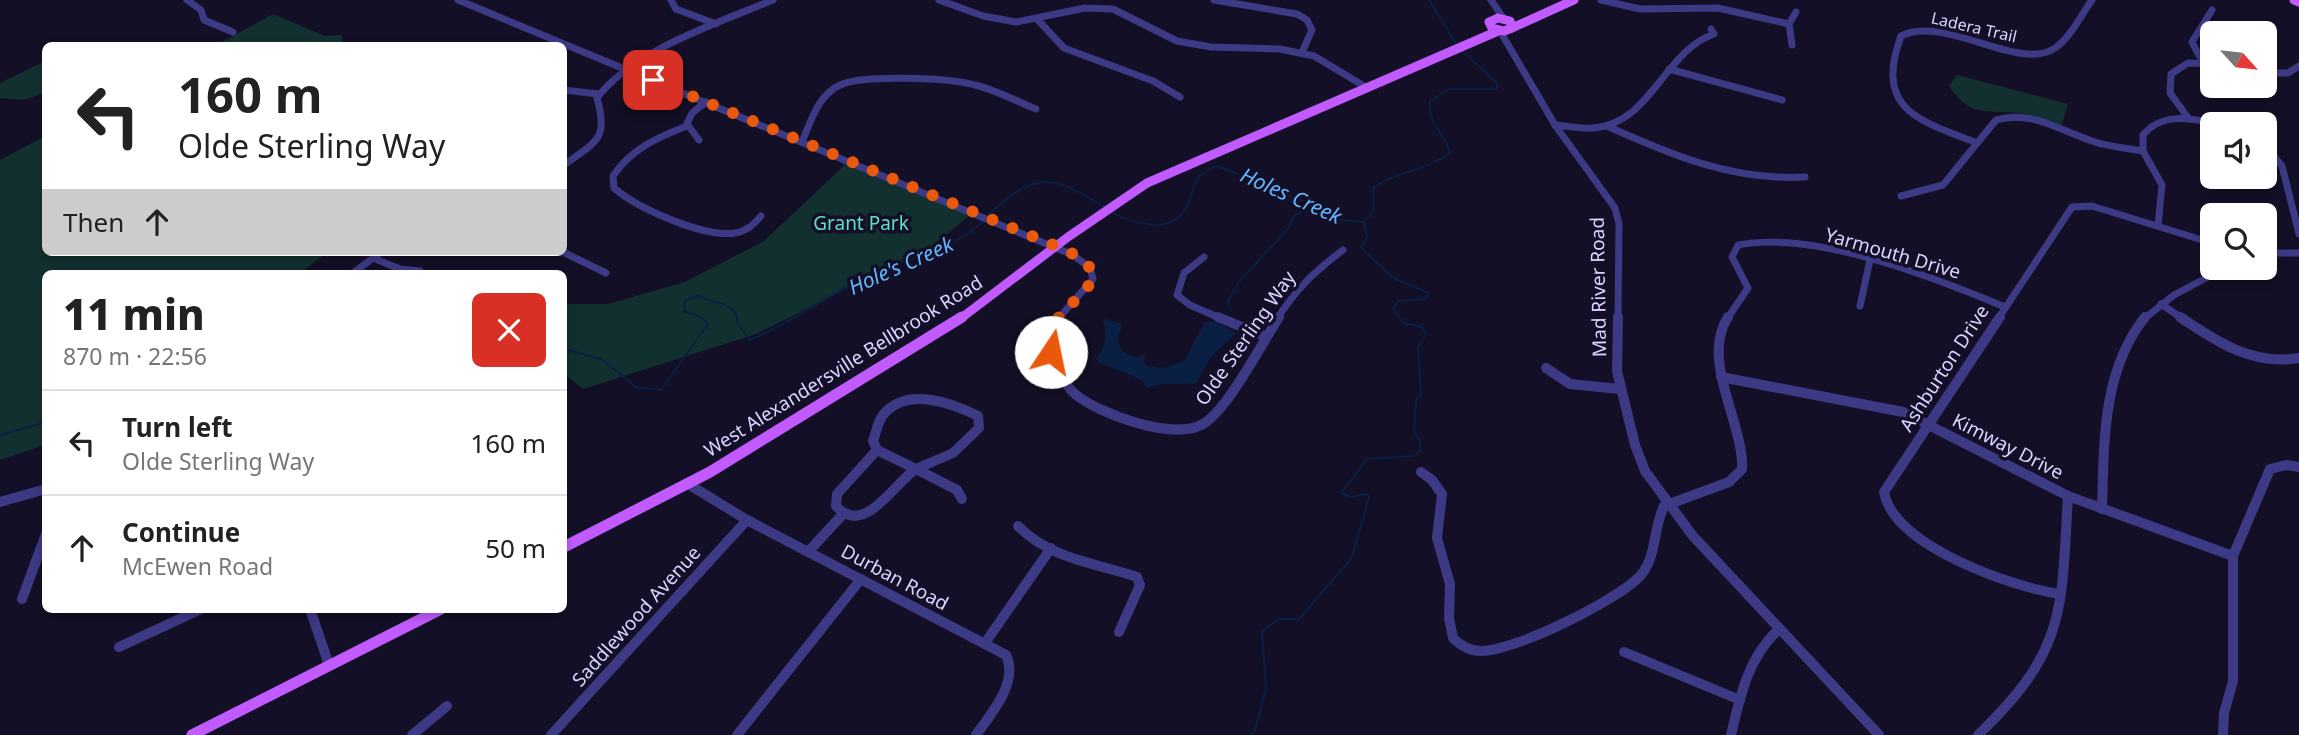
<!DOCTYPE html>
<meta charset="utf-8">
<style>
:root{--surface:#fff;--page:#f2f2f2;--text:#222;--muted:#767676;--line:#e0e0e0}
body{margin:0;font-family:"Noto Sans",sans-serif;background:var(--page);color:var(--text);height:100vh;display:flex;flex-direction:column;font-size:26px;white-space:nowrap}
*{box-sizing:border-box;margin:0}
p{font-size:23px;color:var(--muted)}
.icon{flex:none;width:38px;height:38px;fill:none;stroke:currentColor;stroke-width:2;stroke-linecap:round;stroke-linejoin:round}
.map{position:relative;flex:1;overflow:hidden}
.details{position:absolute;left:42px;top:270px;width:525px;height:343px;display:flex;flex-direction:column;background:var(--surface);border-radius:10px;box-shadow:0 4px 10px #0003}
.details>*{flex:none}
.top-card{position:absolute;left:42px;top:42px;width:525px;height:214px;border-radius:10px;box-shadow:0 4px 10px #0003;background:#fff;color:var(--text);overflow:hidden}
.needle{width:46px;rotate:117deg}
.fabs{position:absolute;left:2200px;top:21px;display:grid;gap:14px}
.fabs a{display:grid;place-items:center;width:77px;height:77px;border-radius:10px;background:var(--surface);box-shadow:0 4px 10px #0003;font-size:35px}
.pin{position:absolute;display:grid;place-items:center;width:60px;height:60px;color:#fff;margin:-30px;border-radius:14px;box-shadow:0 4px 10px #0006}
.me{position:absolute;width:77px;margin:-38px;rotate:11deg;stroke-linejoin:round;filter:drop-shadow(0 0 5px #0008)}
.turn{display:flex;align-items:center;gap:24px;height:147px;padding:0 21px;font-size:32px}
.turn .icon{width:91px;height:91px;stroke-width:2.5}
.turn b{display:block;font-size:49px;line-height:60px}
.then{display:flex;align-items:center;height:66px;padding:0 21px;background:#0003;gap:14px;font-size:26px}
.round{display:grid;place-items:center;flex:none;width:74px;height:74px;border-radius:10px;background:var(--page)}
.overview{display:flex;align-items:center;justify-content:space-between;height:119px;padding:0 21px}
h1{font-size:42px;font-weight:800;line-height:52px}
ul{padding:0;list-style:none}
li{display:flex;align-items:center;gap:21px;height:105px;padding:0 21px;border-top:2px solid var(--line)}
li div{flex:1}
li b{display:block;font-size:26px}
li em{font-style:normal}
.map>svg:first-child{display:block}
</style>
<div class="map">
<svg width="2299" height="735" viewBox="0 0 2299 735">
<rect width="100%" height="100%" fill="#130f26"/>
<g fill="#12302f">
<path d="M273 14 325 36 341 35 344 45H216Z"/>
<path d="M45 61V93L24 100 0 98V83Z"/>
<path d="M1957 75 2068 104 2061 127C2047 122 2033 114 2018 113 1986 110 1969 117 1949 86Z"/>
<path d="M45 136 46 252H328L300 273H46L45 445 0 460V160Z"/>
<path d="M849 161 974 212 931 247 756 334 583 389 564 374V304H608L685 282 764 241Z"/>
</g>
<path fill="#0a1f44" d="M1106 319 1122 324 1118 340 1122 351 1137 358 1146 354 1144 362 1147 366 1164 368 1184 361 1205 322H1218L1236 333 1211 357 1196 383C1180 385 1161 382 1147 388L1141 380 1098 362 1096 358C1106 348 1107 333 1103 320Z"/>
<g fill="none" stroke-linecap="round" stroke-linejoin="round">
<g stroke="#0a1f44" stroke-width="2">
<path d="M1429 0 1456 44"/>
<path d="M1110 211C1130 223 1172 236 1186 208 1197 187 1189 175 1218 166L1305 202 1331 219 1364 222 1373 212 1374 187C1398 171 1427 170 1450 153 1446 132 1428 129 1430 101L1449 89H1497V83L1462 51"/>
<path d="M988 215C1035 171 1053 174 1106 208"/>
<path d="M1231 311 1228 301 1239 282 1290 226 1293 217 1302 211 1320 215"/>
<path d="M564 349 601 359 636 387 661 390 708 324 701 317 684 311 685 301 697 296 725 305 736 313 738 324 750 340C788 324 819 302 855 283 894 261 951 253 982 222"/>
<path d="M0 435 46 422"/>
<path d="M1250 735 1255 731 1266 688 1262 631 1279 619H1299L1351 559 1369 498 1368 494 1350 497 1341 493 1367 459 1413 456 1420 451V440L1414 432 1416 400 1421 395 1418 348 1426 334 1422 327 1404 323 1393 309 1398 301 1425 299 1428 293 1392 277 1364 250 1361 247 1367 237 1364 223"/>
</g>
<g stroke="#3d3a85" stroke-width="7">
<path d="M187 0 201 10 204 20 233 32"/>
<path d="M458 0 1073 255 1090 268 1093 279 1058 319"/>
<path d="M671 0 676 9 716 24"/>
<path d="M939 0 983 16 1016 22 1085 8 1113 9 1177 41 1211 47 1280 49 1314 56 1364 86"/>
<path d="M1214 0 1297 14 1307 20 1312 30 1302 52"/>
<path d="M1491 0 1504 19"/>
<path d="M1601 0 1640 9 1718 8 1789 24"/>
<path d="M1037 19 1064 48 1153 81 1180 97"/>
<path d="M1500 31 1555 125 1615 208 1619 224 1618 319"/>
<path d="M1792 45 1789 24 1796 12"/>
<path d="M2203 63 2192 42 2212 10"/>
<path d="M1669 69 1782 100"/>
<path d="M2264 73H2288L2299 66"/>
<path d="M564 90 598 94"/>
<path d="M2189 119 2170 93 2171 74 2188 63 2212 64"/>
<path d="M1555 125C1567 126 1581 129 1593 128 1651 124 1664 51 1714 34L1711 29"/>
<path d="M687 126C658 137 631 149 613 176L614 188C637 208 704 238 735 233 747 231 753 225 761 216"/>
<path d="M1607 126C1671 155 1733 181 1805 177"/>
<path d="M699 140 687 124 692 113 706 102"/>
<path d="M802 142C811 121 818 95 840 85 863 74 950 78 975 85 996 90 1016 101 1036 109"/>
<path d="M1977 143C1918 120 1874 110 1901 36 1945 14 2020 73 2055 48 2071 37 2081 15 2092 0"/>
<path d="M2264 144 2282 166 2299 234"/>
<path d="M564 165C596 141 609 140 597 98 633 50 718 23 773 0"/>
<path d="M1901 196 1943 185 1996 120C2031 109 2062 132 2095 142 2110 147 2127 148 2143 151"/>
<path d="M2158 226 2162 185 2143 151V135C2162 112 2191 118 2217 124"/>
<path d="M563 252 606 273"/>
<path d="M2264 253H2299"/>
<path d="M1204 257 1184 273 1177 295 1190 305 1222 319"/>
<path d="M373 258 400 269 420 271"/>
<path d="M353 273 381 252"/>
<path d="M2161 304 2183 319"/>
<path d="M1860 306 1870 260"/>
<path d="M1277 319C1296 289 1315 271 1343 250"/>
<path d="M1727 319 1748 288 1732 257 1738 245C1815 230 1933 277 2005 307"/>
<path d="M1998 319 2072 207 2092 206 2212 243"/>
<path d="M2144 319 2174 295 2225 268"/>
</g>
<g stroke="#3d3a85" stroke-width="10">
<path d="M1059 317C1055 323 1050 330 1049 336 1048 352 1063 384 1075 394 1099 414 1171 440 1201 425 1226 413 1262 343 1279 317"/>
<path d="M1218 317 1266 337"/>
<path d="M1618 317 1617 371 1635 445 1645 471 1693 536 1879 735"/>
<path d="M2000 317 1884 492C1893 546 2012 587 2060 594"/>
<path d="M2180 317C2217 342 2253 366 2299 358"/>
<path d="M1546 368 1570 384 1620 389"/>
<path d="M1721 377 1903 412 2068 496 2233 556"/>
<path d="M877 450 916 469"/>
<path d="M877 450 837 494 836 506C864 538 894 483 916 469"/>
<path d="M877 450 873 441C876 433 878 421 883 415 907 386 952 403 978 416L979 428 953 453 916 469"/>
<path d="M916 469 957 490 962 499"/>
<path d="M1421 472 1432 480 1442 494 1437 538 1450 584 1449 618 1453 638C1461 646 1470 651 1481 651 1513 652 1618 600 1640 576 1657 558 1653 528 1664 506L1729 482 1742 469C1744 423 1700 360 1728 317"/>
<path d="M688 484 747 520 1006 655C1019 682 991 714 976 735"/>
<path d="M0 502 46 489"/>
<path d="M2102 509C2104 443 2102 371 2145 317"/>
<path d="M1018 526C1050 559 1095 563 1137 577L1140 585 1119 632"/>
<path d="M809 551 843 514"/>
<path d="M22 599 46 534"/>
<path d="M310 609 329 665"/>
<path d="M985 643 1051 548"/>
<path d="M119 647 201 609"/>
<path d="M1624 652 1740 700"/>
<path d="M412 735 447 706"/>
<path d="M551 735 747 520"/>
<path d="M737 735 861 579"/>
<path d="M1731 735C1740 696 1748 658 1778 630"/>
<path d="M1978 735C2067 650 2061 611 2068 496"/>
<path d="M2223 735 2224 713 2233 681V556L2270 469 2286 465 2299 467"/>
</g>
<g stroke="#c25bff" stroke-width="9">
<path d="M2294 0 2299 2"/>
<path d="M1498 18 1510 21 1512 28 1504 31 1492 28 1489 22Z"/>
<path d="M1512 28 1574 0"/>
<path d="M960 319 1068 237 1147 183 1498 31"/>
</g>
<g stroke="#c25bff" stroke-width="11">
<path d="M564 547 710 472 962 317"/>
<path d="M192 735 441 609"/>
</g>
</g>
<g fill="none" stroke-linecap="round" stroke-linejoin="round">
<path stroke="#ea580c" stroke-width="12" stroke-dasharray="0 21.6" d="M653 80 1044 241C1060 248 1094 259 1093 279 1079 304 1041 319 1051 352"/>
</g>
<g text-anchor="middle" stroke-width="7" stroke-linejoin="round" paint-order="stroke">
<g font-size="16" fill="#d9d4ff" stroke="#130f26">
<text transform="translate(1974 27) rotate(13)" y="6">Ladera Trail</text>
</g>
<g font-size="19" fill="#5fe0c0" stroke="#130f26">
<text x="861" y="230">Grant Park</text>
</g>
<g font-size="19" fill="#d9d4ff" stroke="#130f26">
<text transform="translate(1893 253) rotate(16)" y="7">Yarmouth Drive</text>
<text transform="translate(1598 287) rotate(-91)" y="7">Mad River Road</text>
<text transform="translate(1245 338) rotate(-55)" y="7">Olde Sterling Way</text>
<text transform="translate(843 366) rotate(-32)" y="7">West Alexandersville Bellbrook Road</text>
<text transform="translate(1944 368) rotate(-57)" y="7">Ashburton Drive</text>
<text transform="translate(2008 446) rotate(27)" y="7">Kimway Drive</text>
<text transform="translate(895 577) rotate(28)" y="7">Durban Road</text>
<text transform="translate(636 616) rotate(-48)" y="7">Saddlewood Avenue</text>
</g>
<g font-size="21" font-style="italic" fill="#62b6ff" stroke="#130f26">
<text transform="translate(1291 196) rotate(24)" y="7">Holes Creek</text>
<text transform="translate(901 266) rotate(-24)" y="7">Hole's Creek</text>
</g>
</g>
</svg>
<div class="fabs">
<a><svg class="needle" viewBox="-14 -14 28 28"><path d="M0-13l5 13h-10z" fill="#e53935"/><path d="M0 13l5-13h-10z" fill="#767676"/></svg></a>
<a><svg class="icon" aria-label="sound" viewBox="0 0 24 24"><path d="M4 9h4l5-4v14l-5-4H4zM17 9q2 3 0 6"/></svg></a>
<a><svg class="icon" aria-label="search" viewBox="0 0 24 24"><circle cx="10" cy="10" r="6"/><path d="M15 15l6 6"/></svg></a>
</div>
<div class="pin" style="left:653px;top:80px;background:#d93025"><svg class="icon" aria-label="arrive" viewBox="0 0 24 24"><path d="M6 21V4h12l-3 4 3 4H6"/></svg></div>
<svg class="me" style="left:1051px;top:352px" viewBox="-20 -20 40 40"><circle r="19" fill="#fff"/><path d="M0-13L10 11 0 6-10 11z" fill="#ea580c"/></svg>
<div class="top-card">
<div class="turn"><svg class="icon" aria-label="left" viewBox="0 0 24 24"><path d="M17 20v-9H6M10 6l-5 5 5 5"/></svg><div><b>160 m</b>Olde Sterling Way</div></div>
<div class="then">Then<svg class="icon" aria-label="ahead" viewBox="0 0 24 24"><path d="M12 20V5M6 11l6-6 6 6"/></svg></div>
</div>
<section class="details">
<div class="overview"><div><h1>11 min</h1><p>870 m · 22:56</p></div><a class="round" style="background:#d93025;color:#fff"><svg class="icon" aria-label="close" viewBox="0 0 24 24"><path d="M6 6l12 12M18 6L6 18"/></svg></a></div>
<ul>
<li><svg class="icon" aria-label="left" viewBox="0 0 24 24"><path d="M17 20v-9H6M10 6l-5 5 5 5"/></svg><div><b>Turn left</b><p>Olde Sterling Way</p></div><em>160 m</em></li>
<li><svg class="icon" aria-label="ahead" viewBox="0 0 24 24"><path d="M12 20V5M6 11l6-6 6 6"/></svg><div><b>Continue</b><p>McEwen Road</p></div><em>50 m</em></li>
</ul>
</section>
</div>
